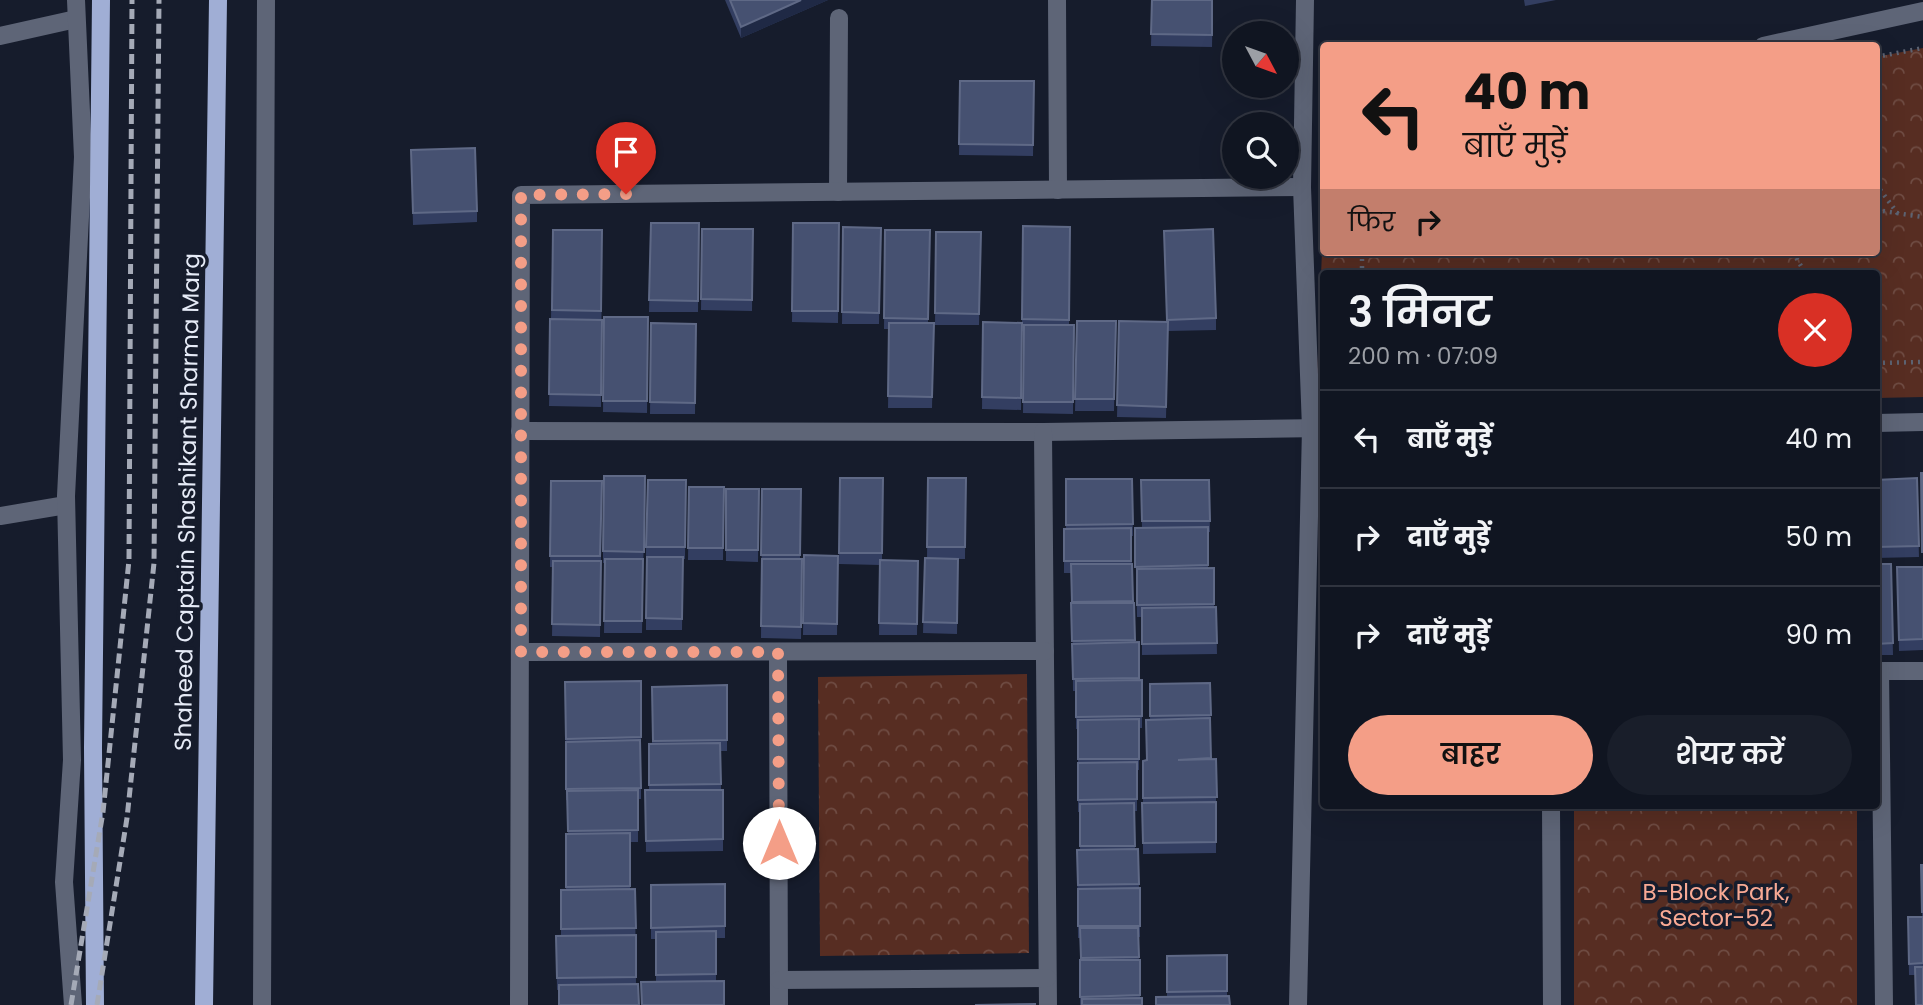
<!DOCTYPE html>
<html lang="hi">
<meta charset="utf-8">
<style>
:root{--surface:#101521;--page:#191e2a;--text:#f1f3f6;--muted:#9c9fa5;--line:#30343f;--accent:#f49e87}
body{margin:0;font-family:Poppins,"Noto Sans Devanagari",sans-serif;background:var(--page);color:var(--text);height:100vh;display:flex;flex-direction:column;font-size:26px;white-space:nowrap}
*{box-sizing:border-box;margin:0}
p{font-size:23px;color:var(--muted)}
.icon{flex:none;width:38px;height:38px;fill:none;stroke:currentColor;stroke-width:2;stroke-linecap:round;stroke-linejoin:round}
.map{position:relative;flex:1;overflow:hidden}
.drawer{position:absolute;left:1320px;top:270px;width:560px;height:539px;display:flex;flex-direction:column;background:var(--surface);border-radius:7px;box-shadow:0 7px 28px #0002,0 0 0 2px var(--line)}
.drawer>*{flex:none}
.hud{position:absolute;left:1320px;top:42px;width:560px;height:214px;border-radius:7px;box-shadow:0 7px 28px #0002,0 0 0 2px var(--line);background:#f49e87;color:#111;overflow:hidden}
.needle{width:46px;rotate:131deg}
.tools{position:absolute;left:1222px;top:21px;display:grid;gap:14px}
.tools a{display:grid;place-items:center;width:77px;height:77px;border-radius:50%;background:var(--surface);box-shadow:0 7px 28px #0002,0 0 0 2px var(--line);font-size:35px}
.pin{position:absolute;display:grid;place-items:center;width:60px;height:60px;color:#fff;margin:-72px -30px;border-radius:50% 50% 50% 0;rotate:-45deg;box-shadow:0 0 7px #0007}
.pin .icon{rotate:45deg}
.me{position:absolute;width:77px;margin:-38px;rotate:0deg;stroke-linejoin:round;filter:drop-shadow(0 0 5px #0008)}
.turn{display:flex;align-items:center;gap:24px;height:147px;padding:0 28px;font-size:32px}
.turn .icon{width:91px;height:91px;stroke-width:2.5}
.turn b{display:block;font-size:49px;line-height:60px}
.then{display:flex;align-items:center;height:66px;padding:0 28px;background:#0003;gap:14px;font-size:26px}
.round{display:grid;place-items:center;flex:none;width:74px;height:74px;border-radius:37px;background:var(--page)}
.head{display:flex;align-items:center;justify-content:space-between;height:119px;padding:0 28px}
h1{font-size:42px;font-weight:600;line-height:52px}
.cta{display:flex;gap:14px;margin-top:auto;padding:14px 28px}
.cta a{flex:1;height:80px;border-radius:42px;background:var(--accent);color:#111;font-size:28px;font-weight:600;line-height:80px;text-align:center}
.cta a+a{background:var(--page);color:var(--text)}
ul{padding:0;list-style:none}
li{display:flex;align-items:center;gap:21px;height:98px;padding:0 28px;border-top:2px solid var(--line)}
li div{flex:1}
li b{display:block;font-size:26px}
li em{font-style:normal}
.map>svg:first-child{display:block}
</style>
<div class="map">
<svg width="1923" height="1005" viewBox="0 0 1923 1005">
<defs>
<pattern id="park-crowns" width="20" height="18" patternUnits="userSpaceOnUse" patternTransform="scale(1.75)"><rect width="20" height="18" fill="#572d22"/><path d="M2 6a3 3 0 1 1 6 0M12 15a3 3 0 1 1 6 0" fill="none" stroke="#6f4c43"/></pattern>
</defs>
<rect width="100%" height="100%" fill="#161c2c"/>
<g fill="url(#park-crowns)">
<path d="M1923 48V397L1876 398V273H1323V405L1316 406 1323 225V252H1876V57Z"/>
<path d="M1027 674 1029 953 820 956 818 677Z"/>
<rect x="1574" y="805" width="283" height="200"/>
</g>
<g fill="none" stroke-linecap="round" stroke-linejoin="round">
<g stroke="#5d6372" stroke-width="4.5" stroke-dasharray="2 5" stroke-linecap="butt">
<path d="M1876 57 1923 48"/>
<path d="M1876 184 1898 214"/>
<path d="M1876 210 1923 217"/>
<path d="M1362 252V273"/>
<path d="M1793 252 1805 273"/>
<path d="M1876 363 1923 362"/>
</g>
<g stroke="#5e6577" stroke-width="18">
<path d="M1057 0 1058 190"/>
<path d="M0 36 76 19"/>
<path d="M1763 46 1923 11"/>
<path d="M838 192 839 18"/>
<path d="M1876 423 1923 422"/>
<path d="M520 431 1043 432 1323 428"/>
<path d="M1043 432 1048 1005"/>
<path d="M0 516 66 505"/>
<path d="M521 652 1045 651"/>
<path d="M778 652 779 1005"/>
<path d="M1876 671H1923"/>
<path d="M1880 671 1884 1005"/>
<path d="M1551 805 1552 1005"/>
<path d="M779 980 1047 978"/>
<path d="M73 1005 64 882 72 760 66 496 83 157 76 0"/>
<path d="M262 1005 266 0"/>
<path d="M519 1005 521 195 1302 187"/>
<path d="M1298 1005 1311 428 1302 187 1305 0"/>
</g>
<g stroke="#a0aed5" stroke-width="18">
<path d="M95 1005 93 748 101 0"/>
<path d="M204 1005 218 0"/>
</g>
<g stroke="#a5aab7" stroke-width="5" stroke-dasharray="10 5" stroke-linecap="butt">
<path d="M71 1005 103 812 129 560 132 0"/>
<path d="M97 1005 127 818 154 563 159 0"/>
</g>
</g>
<g fill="#333e61">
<path d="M725 0H828L741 38Z"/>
<path d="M1152 0H1213L1212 47 1151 46Z"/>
<path d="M1524 0H1556L1525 6Z"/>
<path d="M960 81H1034L1033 156 959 155Z"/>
<path d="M411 150 477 211V222L413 225Z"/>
<path d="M651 223H699L698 312H649Z"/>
<path d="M793 223H839L838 323 792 322Z"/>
<path d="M843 227 881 228 879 324H842Z"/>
<path d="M1070 227 1069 325H1074L1073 414 1023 413 1024 331H1022V319Z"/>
<path d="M702 229H753L752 311 701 310Z"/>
<path d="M553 230H602L601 407 549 406Z"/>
<path d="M885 230H930L928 323H934L932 408H888L889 329H884Z"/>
<path d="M936 232H981L979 325H935Z"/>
<path d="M1164 242 1216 318V330L1168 331 1166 418 1117 417 1119 321 1167 322Z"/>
<path d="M604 317H648L647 413 603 412Z"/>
<path d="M1077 321H1116L1114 411H1075Z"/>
<path d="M983 322 1022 323 1021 410 982 409Z"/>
<path d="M651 323 696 324 695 414H650Z"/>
<path d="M645 476 642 633H604L605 563H603V551Z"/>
<path d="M840 478H883L882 560 918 561 917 635H879L880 565 839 564Z"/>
<path d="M928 478H966L965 559H958L957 634 923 633 925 558H927Z"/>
<path d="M1917 478 1919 557 1876 558V480Z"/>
<path d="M1066 479H1132L1133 536H1131L1133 603H1134L1135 642H1139V680H1142V728H1139V770H1137V811H1134L1135 849H1138L1140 926V937H1138L1139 960H1140V998L1142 1005H1080V938H1078L1077 861 1080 850V812H1078V729H1076V691H1073L1072 573H1064V529H1066Z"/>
<path d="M686 480 685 559H683L682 630H646V547Z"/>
<path d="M1141 480H1209L1210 532H1208V569L1214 568V607H1216L1217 654 1142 655V617H1137L1135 528H1142Z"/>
<path d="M551 481H602L600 637 552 636 553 567H550Z"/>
<path d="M689 487H724L723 560H688Z"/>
<path d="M726 489H759L758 562 726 561Z"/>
<path d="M762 489H801L800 559 802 571 801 639 761 638Z"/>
<path d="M804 555 838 556 837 635H803Z"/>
<path d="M1876 564H1891L1893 655H1876Z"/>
<path d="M1897 567H1923V650L1899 651Z"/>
<path d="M641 681V799H638V842H630V889H635L636 984 557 990 556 936H561V890H566V834H568V800H566L565 682Z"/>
<path d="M1210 683 1211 759H1216V853L1143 854V761L1146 760 1150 720V684Z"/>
<path d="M727 685V751H721V790H723V851L646 852 645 790H649V744H652V687Z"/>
<path d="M1921 865H1923V1005L1915 975H1909L1908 917H1922Z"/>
<path d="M725 884V938H716V981L656 982V939H651V885Z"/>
<path d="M1227 955V996H1167V956Z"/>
</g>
<path fill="#1f2945" d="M801 0H828L741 38V27Z"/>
<g fill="#465171" stroke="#5f6986" stroke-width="2">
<path d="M730 0H801L741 27Z"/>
<path d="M1152 0H1212V35L1151 34Z"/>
<path d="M960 81H1034L1033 145 959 144Z"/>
<path d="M475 148 477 211 413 213 411 150Z"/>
<path d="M651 223H699L698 301 649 300Z"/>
<path d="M793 223H839L838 311H792Z"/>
<path d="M1023 226 1070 227 1069 320 1022 319Z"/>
<path d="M843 227 881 228 879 313 842 312Z"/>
<path d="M702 229H753L752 300 701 299Z"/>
<path d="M1213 229 1216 318 1167 320 1164 231Z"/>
<path d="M553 230H602L601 311 552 310Z"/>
<path d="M885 230H930L928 319 884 318Z"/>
<path d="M936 232H981L979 314 935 313Z"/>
<path d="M604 317H648L647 401H603Z"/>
<path d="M550 319 602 320 601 395 549 394Z"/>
<path d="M1077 321H1116L1114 399H1075Z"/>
<path d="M1119 321 1168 322 1166 407 1117 405Z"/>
<path d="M983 322 1022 323 1021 398 982 397Z"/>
<path d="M651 323 696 324 695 403 650 402Z"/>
<path d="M889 323H934L932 397 888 396Z"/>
<path d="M1024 325H1074L1073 402H1023Z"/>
<path d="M1921 473H1923L1922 553Z"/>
<path d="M604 476H645L644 552 603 551Z"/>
<path d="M840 478H883L882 553H839Z"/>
<path d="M928 478H966L965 547H927Z"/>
<path d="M1917 478 1919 546 1876 547V480Z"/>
<path d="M1066 479H1132L1133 524 1066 525Z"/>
<path d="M648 480H686L685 547H646Z"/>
<path d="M1141 480H1209L1210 521H1142Z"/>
<path d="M551 481H602L600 556H550Z"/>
<path d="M689 487H724L723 548H688Z"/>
<path d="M726 489H759L758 550H726Z"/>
<path d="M762 489H801L800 555H761Z"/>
<path d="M1208 527V565L1135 567V528Z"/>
<path d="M1131 528V561H1064V529Z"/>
<path d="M804 555 838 556 837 624 803 623Z"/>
<path d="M647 557H683L682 619 646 618Z"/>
<path d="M925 558 958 559 957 623 923 622Z"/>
<path d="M605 559H643L642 621H604Z"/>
<path d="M762 559H802L801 627 761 626Z"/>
<path d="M880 560 918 561 917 624 879 623Z"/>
<path d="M553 561H601L600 625 552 624Z"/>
<path d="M1071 564H1132L1133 601 1072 602Z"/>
<path d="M1876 564H1891L1893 643 1876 644Z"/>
<path d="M1897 567H1923V639L1899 640Z"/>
<path d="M1214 568V604L1137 605V569Z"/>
<path d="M1071 603H1134L1135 640 1072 641Z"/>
<path d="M1216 607 1217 643 1142 644V608Z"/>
<path d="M1139 642V678L1073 679 1072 644Z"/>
<path d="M1142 680V716L1076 717V681Z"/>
<path d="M641 681V737L566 739 565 682Z"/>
<path d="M1210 683 1211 715 1150 716V684Z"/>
<path d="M727 685V740L653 741 652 687Z"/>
<path d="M1210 718 1211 758 1178 760 1216 759 1217 797 1143 798V761L1147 760 1146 720Z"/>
<path d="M1139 719V759H1078V720Z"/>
<path d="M640 740 641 788 566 789V742Z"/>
<path d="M720 743 721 784 649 785V744Z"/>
<path d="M1137 762V799L1078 800V763Z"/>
<path d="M638 790V830L568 831 567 791Z"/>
<path d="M645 790H723V839L646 841Z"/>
<path d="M1216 802V842L1143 843 1142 803Z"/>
<path d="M1134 803 1135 846H1080V804Z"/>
<path d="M630 833V886L566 887V834Z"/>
<path d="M1138 849 1139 884 1078 885 1077 850Z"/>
<path d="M1921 865H1923V912H1922Z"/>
<path d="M725 884V926L651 928V885Z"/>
<path d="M1140 888V926H1078V889Z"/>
<path d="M635 889 636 928 561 929V890Z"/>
<path d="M1908 917H1923V963L1909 964Z"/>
<path d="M1080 928H1138L1139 957 1081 958Z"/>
<path d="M716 931V974L656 975V932Z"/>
<path d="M636 935V977L557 978 556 936Z"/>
<path d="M1227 955V991L1167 992V956Z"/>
<path d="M1080 960H1140V995L1080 997Z"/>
<path d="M1915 967H1923V1005H1916Z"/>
<path d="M724 981V1005H642L641 982Z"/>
<path d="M638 984 639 1005H559V985Z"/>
<path d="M1229 996 1230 1005H1156V997Z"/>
<path d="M1142 998V1005H1082V999Z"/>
<path d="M1035 1004V1005H975Z"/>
</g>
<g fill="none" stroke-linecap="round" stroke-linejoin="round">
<path stroke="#f49e87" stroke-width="12" stroke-dasharray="0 21.6" d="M626 194 521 195V652H778L779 843"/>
</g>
<g text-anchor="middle" stroke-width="7" stroke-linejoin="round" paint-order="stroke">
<g font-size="23" fill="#e6ebf7" stroke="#161c2c">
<text transform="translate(187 502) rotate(-89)" y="8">Shaheed Captain Shashikant Sharma Marg</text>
</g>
<g font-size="23" fill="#f8a994" stroke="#161c2c">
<text x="1716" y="900">B-Block Park,<tspan x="1716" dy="26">Sector-52</tspan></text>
</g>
</g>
</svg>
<div class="tools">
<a><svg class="needle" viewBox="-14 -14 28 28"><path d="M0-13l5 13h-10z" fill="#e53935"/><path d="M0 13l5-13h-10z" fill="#9c9fa5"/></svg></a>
<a><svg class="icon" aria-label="search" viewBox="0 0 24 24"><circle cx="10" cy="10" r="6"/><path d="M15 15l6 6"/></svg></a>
</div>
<div class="pin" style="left:626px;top:194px;background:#d93025"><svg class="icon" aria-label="arrive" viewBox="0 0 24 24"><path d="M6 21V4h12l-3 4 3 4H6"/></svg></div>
<svg class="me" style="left:779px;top:843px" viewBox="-20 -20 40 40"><circle r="19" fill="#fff"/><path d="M0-13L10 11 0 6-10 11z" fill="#f49e87"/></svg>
<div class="hud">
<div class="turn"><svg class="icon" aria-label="left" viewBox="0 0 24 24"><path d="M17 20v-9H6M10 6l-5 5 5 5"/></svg><div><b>40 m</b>बाएँ मुड़ें</div></div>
<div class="then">फिर<svg class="icon" aria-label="right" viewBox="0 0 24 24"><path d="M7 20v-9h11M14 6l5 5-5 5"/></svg></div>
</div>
<section class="drawer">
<div class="head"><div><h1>3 मिनट</h1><p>200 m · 07:09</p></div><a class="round" style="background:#d93025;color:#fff"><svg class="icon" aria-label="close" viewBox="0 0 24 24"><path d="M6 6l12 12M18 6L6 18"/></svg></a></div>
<ul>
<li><svg class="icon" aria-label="left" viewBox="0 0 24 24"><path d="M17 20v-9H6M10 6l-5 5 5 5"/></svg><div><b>बाएँ मुड़ें</b></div><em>40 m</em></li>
<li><svg class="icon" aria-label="right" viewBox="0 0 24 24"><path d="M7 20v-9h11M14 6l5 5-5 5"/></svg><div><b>दाएँ मुड़ें</b></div><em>50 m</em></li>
<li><svg class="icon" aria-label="right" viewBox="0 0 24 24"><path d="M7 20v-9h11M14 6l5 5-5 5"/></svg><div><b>दाएँ मुड़ें</b></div><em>90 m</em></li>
</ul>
<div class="cta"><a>बाहर</a><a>शेयर करें</a></div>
</section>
</div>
